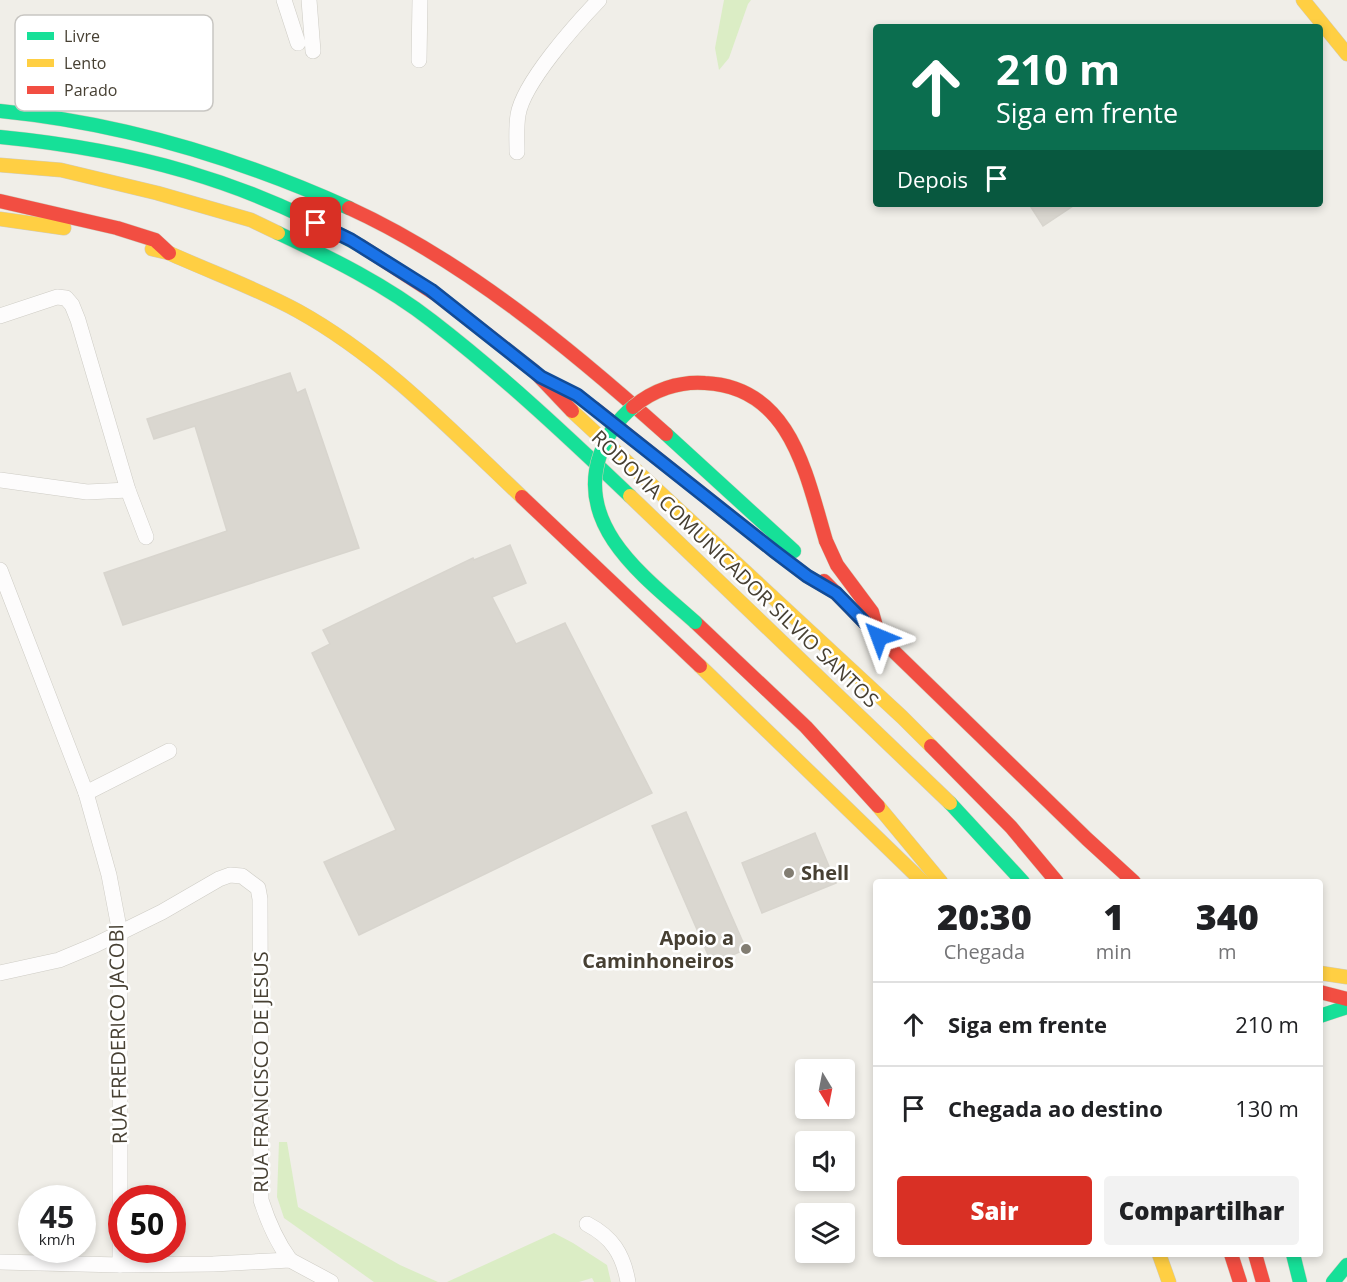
<!DOCTYPE html>
<html lang="pt">
<style>
:root{--surface:#fff;--page:#f2f2f2;--text:#202124;--muted:#757577;--line:#e0e0e0;--accent:#d93025}
body{margin:0;font-family:"Open Sans",sans-serif;background:var(--page);color:var(--text);height:100vh;display:flex;flex-direction:column;font-size:22px;white-space:nowrap}
*{box-sizing:border-box;margin:0}
p{font-size:20px;color:var(--muted)}
.icon{flex:none;width:33px;height:33px;fill:none;stroke:currentColor;stroke-width:2;stroke-linecap:round;stroke-linejoin:round}
.map{position:relative;flex:1;overflow:hidden}
.panel{position:absolute;left:873px;top:879px;width:450px;height:378px;display:flex;flex-direction:column;background:var(--surface);border-radius:6px;box-shadow:0 3px 9px #0003}
.panel>*{flex:none}
.top-card{position:absolute;left:873px;top:24px;width:450px;height:183px;border-radius:6px;box-shadow:0 3px 9px #0003;background:#0b6e4f;color:#fff;overflow:hidden}
.needle{width:39px;rotate:170deg}
.buttons{position:absolute;left:795px;top:1059px;display:grid;gap:12px}
.buttons a{display:grid;place-items:center;width:60px;height:60px;border-radius:6px;background:var(--surface);box-shadow:0 3px 9px #0003;font-size:30px}
.speed{position:absolute;left:18px;top:1185px;display:flex;gap:12px;font-size:30px;font-weight:700;text-align:center}
.speed>*{display:grid;place-content:center;width:78px;height:78px;border-radius:50%;background:var(--surface);box-shadow:0 3px 9px #0003;line-height:1}
.speed small{font-size:15px;font-weight:400}
.speed .limit{border:9px solid #d22;background:#fff;color:#111}
.pin{position:absolute;display:grid;place-items:center;width:51px;height:51px;color:#fff;margin:-26px;border-radius:12px;box-shadow:0 3px 9px #0006}
.me{position:absolute;width:66px;margin:-33px;rotate:316deg;stroke-linejoin:round;filter:drop-shadow(0 0 4px #0008)}
.turn{display:flex;align-items:center;gap:21px;height:126px;padding:0 24px;font-size:27px}
.turn .icon{width:78px;height:78px;stroke-width:2.5}
.turn b{display:block;font-size:42px;line-height:51px}
.then{display:flex;align-items:center;height:57px;padding:0 24px;background:#0003;gap:12px;font-size:22px}
.eta{display:flex;justify-content:space-evenly;align-items:center;height:102px;text-align:center}
.eta b{font-size:36px;font-weight:800;line-height:42px}
.cta{display:flex;gap:12px;margin-top:auto;padding:12px 24px}
.cta a{flex:1;height:69px;border-radius:6px;background:var(--accent);color:#fff;font-size:24px;font-weight:800;line-height:69px;text-align:center}
.cta a+a{background:var(--page);color:var(--text)}
ul{padding:0;list-style:none}
li{display:flex;align-items:center;gap:18px;height:84px;padding:0 24px;border-top:2px solid var(--line)}
li div{flex:1}
li b{display:block;font-size:22px}
li em{font-style:normal}
.map>svg:first-child{display:block}
</style>
<div class="map">
<svg width="1347" height="1282" viewBox="0 0 1347 1282">
<rect width="100%" height="100%" fill="#f0eee8"/>
<g fill="#dbedc5">
<path d="M724 0H751L748 4 729 58 719 70 715 48Z"/>
<path d="M279 1142H287L298 1207 400 1265 438 1282H374L284 1218 277 1197Z"/>
<path d="M554 1233 573 1243 607 1265 611 1282H594L592 1278 579 1282H447Z"/>
</g>
<g fill="#dad7d0" stroke="#d8d5ce" stroke-width="1.5">
<path d="M1029 204H1076L1043 226Z"/>
<path d="M290 373 297 393 305 389 359 548 123 625 104 573 227 531 195 426 154 439 147 419Z"/>
<path d="M510 545 526 583 492 597 516 644 565 623 652 793 359 935 324 862 396 830 312 653 330 644 323 630 473 558 474 560Z"/>
<path d="M686 812 746 949 712 964 652 826Z"/>
<path d="M815 833 836 883 762 913 742 863Z"/>
</g>
<g fill="none" stroke-linecap="round" stroke-linejoin="round">
<g stroke="#ceccc5" stroke-width="16">
<g id="street">
<path d="M284 0 298 43"/>
<path d="M309 0 313 51"/>
<path d="M419 60 420 0"/>
<path d="M517 152C517 140 516 127 518 115 523 83 576 24 599 0"/>
<path d="M0 316 57 297 66 298 72 305 78 320 128 490 146 537"/>
<path d="M0 480 87 492 128 490"/>
<path d="M0 570 86 793 109 875 120 933V1265"/>
<path d="M86 793 169 751"/>
<path d="M0 973 59 960 95 945 162 912 219 879 230 875 242 876 258 888 260 899 261 1200C268 1222 276 1241 290 1260"/>
<path d="M587 1224C612 1237 623 1254 628 1282"/>
<path d="M0 1262 120 1265 213 1264 290 1260 331 1282"/>
</g>
</g>
<g stroke="#d0ccbe" stroke-width="15">
<g id="fast">
<path d="M0 111C122 123 238 158 349 208"/>
<path d="M0 137C133 150 244 180 361 246"/>
<path d="M278 233C331 258 386 285 432 321 502 375 566 435 630 496"/>
<path d="M666 434 794 551"/>
<path d="M950 803 1023 882"/>
<path d="M1320 1016 1347 1007"/>
<path d="M1293 1254 1300 1282"/>
<path d="M1333 1282 1347 1265"/>
</g>
</g>
<g stroke="#d0ccbe" stroke-width="15">
<g id="slow">
<path d="M1303 0 1347 54"/>
<path d="M0 165 61 170 157 193 251 220 278 233"/>
<path d="M0 219 64 228"/>
<path d="M152 249 169 253C211 272 258 289 298 311 383 358 452 431 522 497"/>
<path d="M572 411 902 717 931 746"/>
<path d="M630 496 950 803"/>
<path d="M700 666 923 882"/>
<path d="M878 806 941 882"/>
<path d="M1320 973 1347 977"/>
<path d="M1159 1254 1169 1282"/>
</g>
</g>
<g stroke="#d0ccbe" stroke-width="15">
<g id="jam">
<path d="M0 201 117 228 155 240 169 253"/>
<path d="M349 208C465 261 572 350 666 434"/>
<path d="M361 246 437 295 534 371 572 411"/>
<path d="M594 408 774 551 807 576 836 593"/>
<path d="M522 497 700 666"/>
<path d="M826 541 837 565 872 612 879 637 1087 839 1134 882"/>
<path d="M824 581 879 637"/>
<path d="M695 622 806 727 878 806"/>
<path d="M931 746 1011 827 1057 882"/>
<path d="M1320 992 1347 999"/>
<path d="M1231 1254 1240 1282"/>
<path d="M1255 1254 1263 1282"/>
</g>
</g>
<use href="#street" stroke="#fdfcfc" stroke-width="15"/>
<use href="#fast" stroke="#16e098" stroke-width="14"/>
<use href="#slow" stroke="#ffcf43" stroke-width="14"/>
<use href="#jam" stroke="#f24e42" stroke-width="14"/>
<g stroke="#d4cdb3" stroke-width="15" stroke-linecap="butt">
<path id="fast-bridge" d="M633 407C617 420 607 435 600 455 575 528 647 579 695 622"/>
</g>
<g stroke="#d4cdb3" stroke-width="15" stroke-linecap="butt">
<path id="jam-bridge" d="M633 407C653 390 679 381 705 383 791 387 806 474 826 541"/>
</g>
<use href="#fast-bridge" stroke="#16e098" stroke-width="14"/>
<use href="#jam-bridge" stroke="#f24e42" stroke-width="14"/>
</g>
<g fill="none" stroke-linecap="round" stroke-linejoin="round">
<g stroke="#114b97" stroke-width="15">
<path id="route" d="M316 223 351 240 431 290 541 377 577 395 774 551 807 576 836 593 879 637"/>
</g>
<use href="#route" stroke="#1a73e8" stroke-width="10"/>
</g>
<g fill="#827d72" stroke="#fff" stroke-width="2">
<circle cx="789" cy="873" r="6"/>
<circle cx="746" cy="949" r="6"/>
</g>
<g text-anchor="middle" stroke-width="5" stroke-linejoin="round" paint-order="stroke">
<g font-size="20" fill="#474033" stroke="#fff">
<text transform="translate(735 569) rotate(44)" y="7">RODOVIA COMUNICADOR SILVIO SANTOS</text>
<text transform="translate(118 1034) rotate(-91)" y="7">RUA FREDERICO JACOBI</text>
<text transform="translate(261 1072) rotate(-90)" y="7">RUA FRANCISCO DE JESUS</text>
</g>
<g font-size="20" font-weight="bold" fill="#474033" stroke="#fff" text-anchor="start">
<text x="801" y="880">Shell</text>
<text x="734" y="945" text-anchor="end">Apoio a<tspan x="734" dy="23">Caminhoneiros</tspan></text>
</g>
</g>
<rect x="15" y="15" width="198" height="96" rx="9" fill="#fff" stroke="#c8c6c2" stroke-width="1.5"/>
<rect x="27" y="32" width="27" height="8" fill="#16e098"/>
<rect x="27" y="59" width="27" height="8" fill="#ffcf43"/>
<rect x="27" y="86" width="27" height="8" fill="#f24e42"/>
<g font-size="16" fill="#474033">
<text x="64" y="42">Livre</text>
<text x="64" y="69">Lento</text>
<text x="64" y="96">Parado</text>
</g>
</svg>
<div class="buttons">
<a><svg class="needle" viewBox="-14 -14 28 28"><path d="M0-13l5 13h-10z" fill="#e53935"/><path d="M0 13l5-13h-10z" fill="#757577"/></svg></a>
<a><svg class="icon" aria-label="sound" viewBox="0 0 24 24"><path d="M4 9h4l5-4v14l-5-4H4zM17 9q2 3 0 6"/></svg></a>
<a><svg class="icon" aria-label="layers" viewBox="0 0 24 24"><path d="M12 4l9 5-9 5-9-5zM3 14l9 5 9-5"/></svg></a>
</div>
<div class="speed"><div>45<small>km/h</small></div><div class="limit">50</div></div>
<div class="pin" style="left:316px;top:223px;background:#d93025"><svg class="icon" aria-label="arrive" viewBox="0 0 24 24"><path d="M6 21V4h12l-3 4 3 4H6"/></svg></div>
<svg class="me" style="left:879px;top:637px" viewBox="-20 -20 40 40"><path d="M0-17L14 15 0 8-14 15z" fill="#1a73e8" stroke="#fff" stroke-width="4"/></svg>
<div class="top-card">
<div class="turn"><svg class="icon" aria-label="ahead" viewBox="0 0 24 24"><path d="M12 20V5M6 11l6-6 6 6"/></svg><div><b>210 m</b>Siga em frente</div></div>
<div class="then">Depois<svg class="icon" aria-label="arrive" viewBox="0 0 24 24"><path d="M6 21V4h12l-3 4 3 4H6"/></svg></div>
</div>
<section class="panel">
<div class="eta">
<div><b>20:30</b><p>Chegada</p></div>
<div><b>1</b><p>min</p></div>
<div><b>340</b><p>m</p></div>
</div>
<ul>
<li><svg class="icon" aria-label="ahead" viewBox="0 0 24 24"><path d="M12 20V5M6 11l6-6 6 6"/></svg><div><b>Siga em frente</b></div><em>210 m</em></li>
<li><svg class="icon" aria-label="arrive" viewBox="0 0 24 24"><path d="M6 21V4h12l-3 4 3 4H6"/></svg><div><b>Chegada ao destino</b></div><em>130 m</em></li>
</ul>
<div class="cta"><a>Sair</a><a>Compartilhar</a></div>
</section>
</div>
